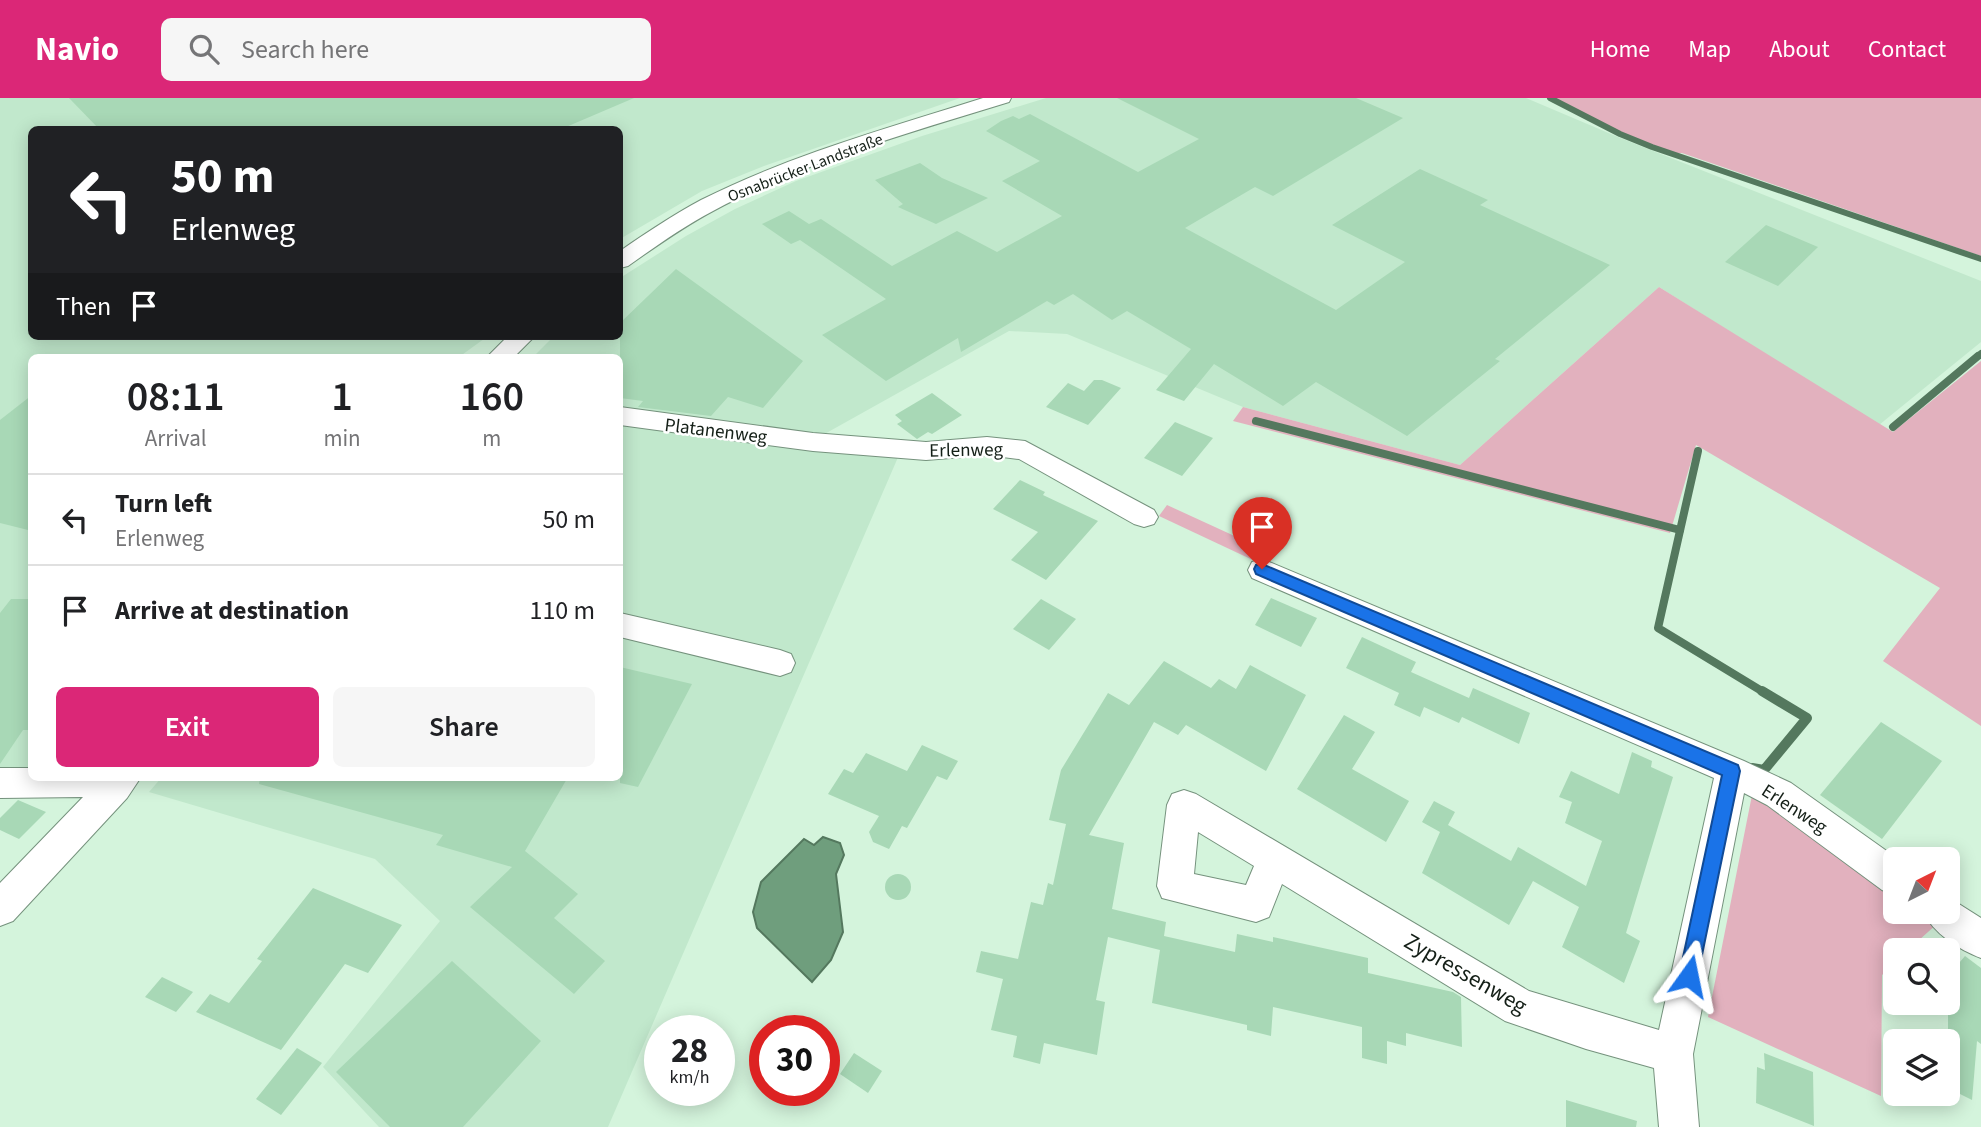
<!DOCTYPE html>
<meta charset="utf-8">
<style>
:root{--surface:#fff;--page:#f6f6f6;--text:#202124;--muted:#757577;--line:#e0e0e0;--accent:#db2777}
body{margin:0;font-family:"Source Sans 3",sans-serif;background:var(--page);color:var(--text);height:100vh;display:flex;flex-direction:column;font-size:26px;white-space:nowrap}
*{box-sizing:border-box;margin:0}
p{font-size:23px;color:var(--muted)}
.icon{flex:none;width:38px;height:38px;fill:none;stroke:currentColor;stroke-width:2;stroke-linecap:round;stroke-linejoin:round}
.map{position:relative;flex:1;overflow:hidden}
.details{position:absolute;left:28px;top:256px;width:595px;height:427px;display:flex;flex-direction:column;background:var(--surface);border-radius:10px;box-shadow:0 4px 18px #0003}
.details>*{flex:none}
.guide{position:absolute;left:28px;top:28px;width:595px;height:214px;border-radius:10px;box-shadow:0 4px 18px #0003;background:#202124;color:#fff;overflow:hidden}
.needle{width:46px;rotate:42deg}
.controls{position:absolute;left:1883px;top:749px;display:grid;gap:14px}
.controls a{display:grid;place-items:center;width:77px;height:77px;border-radius:10px;background:var(--surface);box-shadow:0 4px 18px #0003;font-size:35px}
.speed{position:absolute;left:644px;top:917px;display:flex;gap:14px;font-size:35px;font-weight:700;text-align:center}
.speed>*{display:grid;place-content:center;width:91px;height:91px;border-radius:50%;background:var(--surface);box-shadow:0 4px 18px #0003;line-height:1}
.speed small{font-size:18px;font-weight:400}
.speed .limit{border:10px solid #d22;background:#fff;color:#111}
.pin{position:absolute;display:grid;place-items:center;width:60px;height:60px;color:#fff;margin:-72px -30px;border-radius:50% 50% 50% 0;rotate:-45deg;box-shadow:0 0 7px #0007}
.pin .icon{rotate:45deg}
.me{position:absolute;width:77px;margin:-38px;rotate:12deg;stroke-linejoin:round;filter:drop-shadow(0 0 5px #0008)}
.turn{display:flex;align-items:center;gap:24px;height:147px;padding:0 28px;font-size:32px}
.turn .icon{width:91px;height:91px;stroke-width:2.5}
.turn b{display:block;font-size:49px;line-height:60px}
.then{display:flex;align-items:center;height:66px;padding:0 28px;background:#0003;gap:14px;font-size:26px}
.eta{display:flex;justify-content:space-evenly;align-items:center;height:119px;text-align:center}
.eta b{font-size:42px;font-weight:600;line-height:49px}
.button{display:flex;gap:14px;margin-top:auto;padding:14px 28px}
.button a{flex:1;height:80px;border-radius:10px;background:var(--accent);color:#fff;font-size:28px;font-weight:600;line-height:80px;text-align:center}
.button a+a{background:var(--page);color:var(--text)}
ul{padding:0;list-style:none}
li{display:flex;align-items:center;gap:21px;height:91px;padding:0 28px;border-top:2px solid var(--line)}
li div{flex:1}
li b{display:block;font-size:26px}
li em{font-style:normal}
header{display:flex;align-items:center;gap:42px;box-sizing:border-box;height:98px;padding:0 35px;background:var(--accent);color:#fff}
header strong{font-size:33px}
nav{display:flex;gap:38px;margin-inline-start:auto;font-size:24px}
.search{width:490px;height:63px;background:var(--page);display:flex;align-items:center;gap:18px;box-sizing:border-box;padding:0 24px;border-radius:10px;color:var(--muted);font-size:26px}
.map>svg:first-child{display:block}
</style>
<header>
<strong>Navio</strong>
<div class="search"><svg class="icon" aria-label="search" viewBox="0 0 24 24"><circle cx="10" cy="10" r="6"/><path d="M15 15l6 6"/></svg>Search here</div>
<nav><a>Home</a><a>Map</a><a>About</a><a>Contact</a></nav>
</header>
<div class="map">
<svg width="1981" height="1029" viewBox="0 0 1981 1029">
<rect width="100%" height="100%" fill="#d4f4dc"/>
<g fill="#c1e8cc">
<path d="M0 0H960L764 68 702 93 620 141V32H32V238H488L459 259H32L31 670H0Z"/>
<path d="M1046 0H1526L1618 39 1981 183V244L1879 327 1659 189 1460 367 1243 309 1067 236 1009 233 821 338 899 357 608 1029H379L323 969 440 823 375 761 149 694 162 679H620V259H533L554 238H620V180L686 138 735 111 796 83 922 38Z"/>
</g>
<g fill="#e2b1be">
<path d="M1554 0H1981V158L1682 55C1658 58 1577 14 1554 0Z"/>
<path d="M1659 189 1893 334 1981 263V628L1883 563 1940 490 1696 347 1670 435 1233 323 1243 309 1460 367Z"/>
<path d="M1167 407 1265 452 1257 464 1159 418Z"/>
<path d="M1753 692 1895 794V814H1922L1938 825 1908 852H1895V864L1882 877 1881 998 1708 919Z"/>
</g>
<path fill="#6f9e7d" stroke="#54785e" stroke-width="2" d="M823 739 840 745 844 757 836 776 843 834 831 862 812 884 757 830 753 814 761 784 804 741 814 747Z"/>
<g fill="none" stroke-linecap="round" stroke-linejoin="round">
<g stroke="#54785e" stroke-width="6">
<path d="M1550 0 1620 36 1652 49 1981 161"/>
<path d="M1976 259 1981 255"/>
</g>
<g stroke="#54785e" stroke-width="8">
<path d="M1256 323 1680 432"/>
<path d="M1893 329 1978 258"/>
<path d="M1698 353 1658 530 1765 595"/>
</g>
<path stroke="#54785e" stroke-width="10" d="M1752 670 1764 672 1807 620 1762 593"/>
</g>
<g fill="#a8d8b6">
<path d="M69 0H634L559 32H100Z"/>
<path d="M1117 0H1356L1403 20 1273 98 1255 89 1185 130 1336 212 1405 164 1332 127 1420 71 1488 102 1480 107 1610 167 1495 261 1500 263 1407 338 1316 284 1283 308 1214 266 1184 303 1156 292 1191 251 1127 213 1112 222 1073 196 1054 207 1047 203 961 254 958 240 886 283 822 237 886 201 800 142 791 146 762 126 789 113 809 126 821 121 892 168 957 133 997 154 1062 118 1002 83 1040 63 986 33 1001 23 1013 18 1019 21 1030 16 1138 74 1199 41Z"/>
<path d="M920 65 942 80 988 100 936 126 898 109 903 106 875 82Z"/>
<path d="M1766 127 1818 149 1778 188 1725 164Z"/>
<path d="M676 171 803 263 763 310 728 299 711 318 638 309 643 303 620 300V225Z"/>
<path d="M1094 282H1102L1121 290 1088 327 1046 309 1068 285 1084 293Z"/>
<path d="M932 295 962 317 932 336 928 334 917 341 897 326 902 323 895 317Z"/>
<path d="M32 297V433L0 425V322Z"/>
<path d="M1175 324 1213 340 1182 378 1144 360Z"/>
<path d="M1020 382 1045 394 1043 397 1098 423 1046 482 1011 462 1038 434 993 411Z"/>
<path d="M1271 500 1317 520 1301 549 1255 527Z"/>
<path d="M11 501H32V632H23L0 666V515Z"/>
<path d="M1041 501 1076 521 1049 552 1013 531Z"/>
<path d="M1362 539 1416 564 1411 574 1469 600 1473 590 1530 615 1519 646 1462 619 1459 625 1424 609 1420 619 1394 607 1399 595 1346 570Z"/>
<path d="M1164 563 1211 590 1219 581 1236 591 1250 567 1306 597 1266 673 1186 627 1178 637 1154 624 1089 737 1124 745 1112 811 1166 824 1164 838 1235 854 1237 836 1273 844V839L1368 860V875L1453 894 1461 899 1462 949 1406 935V948L1387 943V966L1362 960V929L1273 909 1271 938 1247 932V927L1152 905 1160 852 1108 839 1096 902 1105 904 1097 957 1044 945 1040 966 1013 959 1017 938 991 932 1003 881 976 874 981 853 1018 861 1031 804 1043 807 1048 785 1053 787 1066 726 1049 722 1061 672 1108 595 1129 607Z"/>
<path d="M620 569 692 586 638 689 620 685Z"/>
<path d="M1344 617 1375 634 1352 671 1409 703 1386 744 1297 691Z"/>
<path d="M1881 624 1942 663 1882 741 1820 697Z"/>
<path d="M922 647 958 663 947 682 937 678 907 730 902 728 889 751 873 744 869 734 879 718 828 696 844 671 853 675 866 655 907 673Z"/>
<path d="M1632 654 1652 663 1651 669 1673 679 1626 835 1640 843 1624 885 1562 849 1579 809 1533 783 1509 827 1422 775 1440 734 1422 724 1434 703 1455 714 1448 727 1511 763 1518 749 1586 788 1602 743 1565 725 1572 704 1559 699 1571 673 1619 696Z"/>
<path d="M260 679H568L525 753 578 796 554 820 605 863 574 896 470 809 512 769 436 747 443 737 259 686Z"/>
<path d="M18 702 46 714 19 741 0 732V720Z"/>
<circle cx="898" cy="789" r="13"/>
<path d="M313 790 402 827 368 875 345 866 281 952 196 914 210 896 229 905 262 863 257 861Z"/>
<path d="M1965 858 1981 870V946L1977 943 1972 1002 1948 990V878Z"/>
<path d="M452 863 541 943 463 1029H390L336 974Z"/>
<path d="M162 879 193 894 176 914 145 899Z"/>
<path d="M297 950 322 965 281 1017 256 1001Z"/>
<path d="M854 955 882 973 868 995 840 976Z"/>
<path d="M1764 955 1813 974 1814 1028 1756 1005 1757 969 1765 972Z"/>
<path d="M1566 1002 1637 1023 1636 1029H1566Z"/>
</g>
<g fill="none" stroke-linecap="round" stroke-linejoin="round">
<g stroke="#75927d" stroke-width="2">
<g id="minor">
<path d="M983 0H1011L1009 4C909 35 806 63 713 113 683 129 656 148 628 168L620 170V153C646 135 673 117 701 102 790 57 888 30 983 0Z"/>
<path d="M508 238H535L514 259H487Z"/>
<path d="M620 309 813 335 926 344 987 339 1025 343 1154 412 1158 419 1154 426 1144 429 1134 426 1019 361 987 357 926 362 813 353 620 327Z"/>
<path d="M1262 461 1744 663 1791 685 1898 761H1895V797L1882 792 1767 707 1744 695 1693 956 1699 1029H1659L1654 970 1586 951 1505 923 1282 786 1269 819 1256 824 1162 800 1157 788 1167 707 1172 696 1184 692 1196 696 1529 893 1659 932 1714 680 1252 480 1248 472 1252 464ZM1198 734 1254 768 1246 787 1194 776Z"/>
<path d="M620 515 780 552 791 556 795 565 791 574 780 578 620 539Z"/>
<path d="M0 670H32V679H141L127 700 13 823 0 828V785L83 699 0 700Z"/>
<path d="M1948 799 1981 820V860C1960 852 1932 835 1924 814H1948Z"/>
</g>
</g>
<use href="#minor" fill="#fff" fill-rule="evenodd"/>
</g>
<path fill="#1a73e8" stroke="#114b97" stroke-width="2" d="M1262 466 1738 667 1740 673 1696 886 1689 889 1682 886 1679 878 1722 677 1256 476 1254 471 1256 467Z"/>
<g text-anchor="middle" stroke-width="5" stroke-linejoin="round" paint-order="stroke">
<g font-size="16" fill="#141f17" stroke="#fff">
<text transform="translate(805 69) rotate(-21)" y="6">Osnabrücker Landstraße</text>
</g>
<g font-size="19" fill="#141f17" stroke="#fff">
<text transform="translate(716 332) rotate(7)" y="7">Platanenweg</text>
<text transform="translate(966 351) rotate(-1)" y="7">Erlenweg</text>
<text transform="translate(1795 710) rotate(33)" y="7">Erlenweg</text>
</g>
<g font-size="23" fill="#141f17" stroke="#fff">
<text transform="translate(1466 875) rotate(30)" y="8">Zypressenweg</text>
</g>
</g>
</svg>
<div class="controls">
<a><svg class="needle" viewBox="-14 -14 28 28"><path d="M0-13l5 13h-10z" fill="#e53935"/><path d="M0 13l5-13h-10z" fill="#757577"/></svg></a>
<a><svg class="icon" aria-label="search" viewBox="0 0 24 24"><circle cx="10" cy="10" r="6"/><path d="M15 15l6 6"/></svg></a>
<a><svg class="icon" aria-label="layers" viewBox="0 0 24 24"><path d="M12 4l9 5-9 5-9-5zM3 14l9 5 9-5"/></svg></a>
</div>
<div class="speed"><div>28<small>km/h</small></div><div class="limit">30</div></div>
<div class="pin" style="left:1262px;top:471px;background:#d93025"><svg class="icon" aria-label="arrive" viewBox="0 0 24 24"><path d="M6 21V4h12l-3 4 3 4H6"/></svg></div>
<svg class="me" style="left:1689px;top:878px" viewBox="-20 -20 40 40"><path d="M0-17L14 15 0 8-14 15z" fill="#1a73e8" stroke="#fff" stroke-width="4"/></svg>
<div class="guide">
<div class="turn"><svg class="icon" aria-label="left" viewBox="0 0 24 24"><path d="M17 20v-9H6M10 6l-5 5 5 5"/></svg><div><b>50 m</b>Erlenweg</div></div>
<div class="then">Then<svg class="icon" aria-label="arrive" viewBox="0 0 24 24"><path d="M6 21V4h12l-3 4 3 4H6"/></svg></div>
</div>
<section class="details">
<div class="eta">
<div><b>08:11</b><p>Arrival</p></div>
<div><b>1</b><p>min</p></div>
<div><b>160</b><p>m</p></div>
</div>
<ul>
<li><svg class="icon" aria-label="left" viewBox="0 0 24 24"><path d="M17 20v-9H6M10 6l-5 5 5 5"/></svg><div><b>Turn left</b><p>Erlenweg</p></div><em>50 m</em></li>
<li><svg class="icon" aria-label="arrive" viewBox="0 0 24 24"><path d="M6 21V4h12l-3 4 3 4H6"/></svg><div><b>Arrive at destination</b></div><em>110 m</em></li>
</ul>
<div class="button"><a>Exit</a><a>Share</a></div>
</section>
</div>
